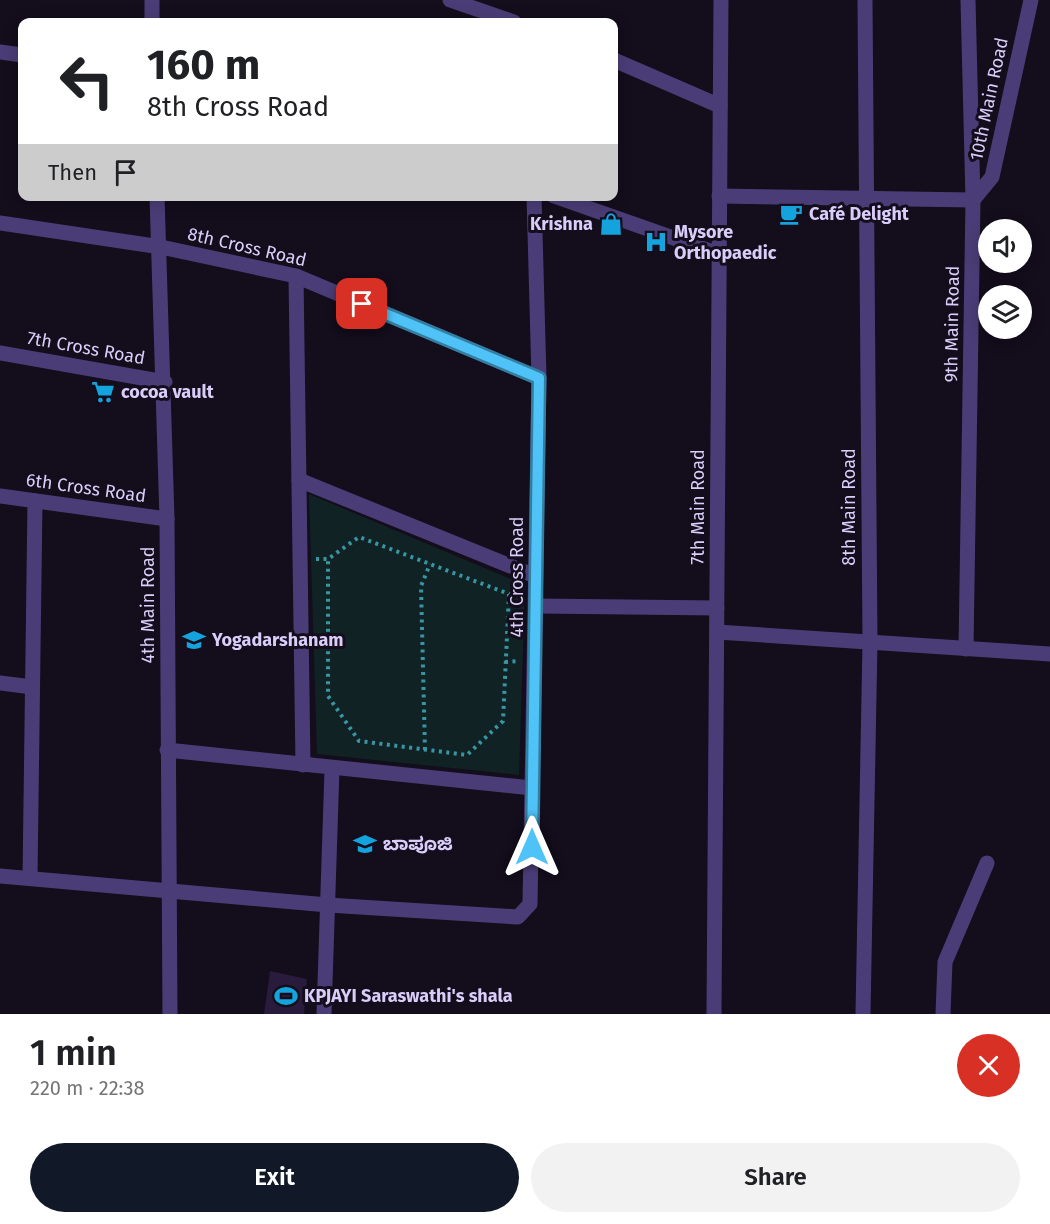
<!DOCTYPE html>
<meta charset="utf-8">
<style>
:root{--surface:#fff;--page:#f2f2f2;--text:#202124;--muted:#757577;--accent:#111827}
body{margin:0;font-family:"Fira Sans","Noto Sans Kannada",sans-serif;background:var(--page);color:var(--text);height:100vh;display:flex;flex-direction:column;font-size:22px;white-space:nowrap}
*{box-sizing:border-box;margin:0}
p{font-size:20px;color:var(--muted)}
.icon{flex:none;width:33px;height:33px;fill:none;stroke:currentColor;stroke-width:2;stroke-linecap:round;stroke-linejoin:round}
.map{position:relative;height:1014px;overflow:hidden}
.sheet{display:flex;flex-direction:column;background:var(--surface);flex:1}
.sheet>*{flex:none}
.banner{position:absolute;left:18px;top:18px;width:600px;height:183px;border-radius:12px;box-shadow:0 3px 15px #0003;background:#fff;color:var(--text);overflow:hidden}
.tools{position:absolute;left:978px;top:219px;display:grid;gap:12px}
.tools a{display:grid;place-items:center;width:54px;height:54px;border-radius:50%;background:var(--surface);box-shadow:0 3px 15px #0003;font-size:30px}
.pin{position:absolute;display:grid;place-items:center;width:51px;height:51px;color:#fff;margin:-26px;border-radius:12px;box-shadow:0 3px 9px #0006}
.me{position:absolute;width:66px;margin:-33px;rotate:0deg;stroke-linejoin:round;filter:drop-shadow(0 0 4px #0008)}
.turn{display:flex;align-items:center;gap:21px;height:126px;padding:0 30px;font-size:27px}
.turn .icon{width:78px;height:78px;stroke-width:2.5}
.turn b{display:block;font-size:42px;line-height:51px}
.then{display:flex;align-items:center;height:57px;padding:0 30px;background:#0003;gap:12px;font-size:22px}
.round{display:grid;place-items:center;flex:none;width:63px;height:63px;border-radius:32px;background:var(--page)}
.overview{display:flex;align-items:center;justify-content:space-between;height:102px;padding:0 30px}
h1{font-size:36px;font-weight:600;line-height:45px}
.primary-button{display:flex;gap:12px;margin-top:auto;padding:12px 30px}
.primary-button a{flex:1;height:69px;border-radius:36px;background:var(--accent);color:#fff;font-size:24px;font-weight:600;line-height:69px;text-align:center}
.primary-button a+a{background:var(--page);color:var(--text)}
.map>svg:first-child{display:block}
</style>
<div class="map">
<svg width="1050" height="1014" viewBox="0 0 1050 1014">
<rect width="100%" height="100%" fill="#130d1c"/>
<path fill="#112225" d="M309 494 525 585 519 775 317 754Z"/>
<path fill="#281b3b" d="M270 971 307 979 304 1014H264Z"/>
<g fill="none" stroke-linecap="round" stroke-linejoin="round">
<g stroke="#3895a4" stroke-width="4" stroke-dasharray="3 4.5" stroke-linecap="butt">
<path d="M316 559H328L359 537 509 594 503 721 467 755 359 741 328 696V559"/>
<path d="M505 662 520 661"/>
<path d="M425 750 421 586 430 564"/>
</g>
<g stroke="#4a3d77" stroke-width="15">
<path d="M450 0 514 22"/>
<path d="M152 22V0"/>
<path d="M0 52 22 55"/>
<path d="M614 60 720 106"/>
<path d="M157 196 167 519 170 1014"/>
<path d="M554 196 719 254"/>
<path d="M719 196 973 200 992 177 1031 0"/>
<path d="M0 223 161 247 296 276 539 378"/>
<path d="M296 276 303 765"/>
<path d="M0 353 165 382"/>
<path d="M299 480 535 576"/>
<path d="M0 496 167 519"/>
<path d="M537 606 717 608"/>
<path d="M717 632 1050 654"/>
<path d="M966 649 973 200 968 0"/>
<path d="M0 683 32 687"/>
<path d="M167 750 532 788"/>
<path d="M0 876 328 905 518 917 530 904 539 378 534 196"/>
<path d="M30 878 35 501"/>
<path d="M324 1014 332 769"/>
<path d="M714 1014 721 0"/>
<path d="M863 1014 870 642 865 0"/>
<path d="M943 1014 945 962 987 863"/>
</g>
</g>
<g fill="none" stroke-linecap="round" stroke-linejoin="round">
<g stroke="#337fa1" stroke-width="15">
<path id="route" d="M362 304 539 378 532 847"/>
</g>
<use href="#route" stroke="#4fc3f7" stroke-width="10"/>
</g>
<defs>
<g id="cafe-bare" transform="scale(1.8)"><path d="M-5.5-4.5H6V0H3Q3 3.5 0 3.5H-2.5Q-5.5 3.5-5.5 0ZM3-3.2v2h1.7v-2ZM-6 4.5H4V6H-6Z" fill="#15a3de" stroke="#130d1c" stroke-width="2.5" paint-order="stroke"/></g>
<g id="shop-bare" transform="scale(1.8)"><path d="M-5-2.5h2.3a2.7 3.5 0 0 1 5.4 0H5L5.5 6h-11ZM-1.5-2.5h3a1.5 2.3 0 0 0-3 0Z" fill="#15a3de" stroke="#130d1c" stroke-width="2.5" paint-order="stroke"/></g>
<g id="hospital-bare" transform="scale(1.8)"><path d="M-5-5h3v3.5h4V-5h3V5h-3V1.5h-4V5h-3Z" fill="#15a3de" stroke="#130d1c" stroke-width="2.5" paint-order="stroke"/></g>
<g id="supermarket-bare" transform="scale(1.8)"><path d="M-6-5.5h2.5l.6 2H6L4.5 2H-2.5L-4.4-4H-6ZM-1.5 3.2a1.3 1.3 0 1 0 .1 0ZM3 3.2a1.3 1.3 0 1 0 .1 0Z" fill="#15a3de" stroke="#130d1c" stroke-width="2.5" paint-order="stroke"/></g>
<g id="school-bare" transform="scale(1.8)"><path d="M0-5L7-2L0 1L-7-2ZM-4 1L0 2.5L4 1V4Q0 6-4 4Z" fill="#15a3de" stroke="#130d1c" stroke-width="2.5" paint-order="stroke"/></g>
<g id="stadium-bare" transform="scale(1.8)"><path d="M0-5a6.5 5 0 1 0 0 10a6.5 5 0 1 0 0-10ZM-3.5-1.8h7v3.6h-7Z" fill="#15a3de" stroke="#130d1c" stroke-width="2.5" paint-order="stroke"/></g>
</defs>
<g fill-rule="evenodd">
<use href="#cafe-bare" x="791" y="214"/>
<use href="#shop-bare" x="611" y="224"/>
<use href="#hospital-bare" x="656" y="242"/>
<use href="#supermarket-bare" x="103" y="392"/>
<use href="#school-bare" x="194" y="640"/>
<use href="#school-bare" x="365" y="844"/>
<use href="#stadium-bare" x="286" y="996"/>
</g>
<g text-anchor="middle" stroke-width="6" stroke-linejoin="round" paint-order="stroke">
<g font-size="18" fill="#dbcdfa" stroke="#130d1c">
<text transform="translate(989 99) rotate(-78)" y="6">10th Main Road</text>
<text transform="translate(247 247) rotate(13)" y="6">8th Cross Road</text>
<text transform="translate(952 324) rotate(-89)" y="6">9th Main Road</text>
<text transform="translate(86 348) rotate(10)" y="6">7th Cross Road</text>
<text transform="translate(86 488) rotate(8)" y="6">6th Cross Road</text>
<text transform="translate(698 507) rotate(-90)" y="6">7th Main Road</text>
<text transform="translate(849 507) rotate(-90)" y="6">8th Main Road</text>
<text transform="translate(517 577) rotate(-90)" y="6">4th Cross Road</text>
<text transform="translate(148 605) rotate(-90)" y="6">4th Main Road</text>
</g>
<g font-size="18" font-weight="bold" fill="#dbcdfa" stroke="#130d1c" text-anchor="start">
<text x="809" y="220">Café Delight</text>
<text x="593" y="230" text-anchor="end">Krishna</text>
<text x="674" y="238">Mysore<tspan x="674" dy="21">Orthopaedic</tspan></text>
<text x="121" y="398">cocoa vault</text>
<text x="212" y="646">Yogadarshanam</text>
<text x="383" y="850">ಬಾಪೂಜಿ</text>
<text x="304" y="1002">KPJAYI Saraswathi's shala</text>
</g>
</g>
</svg>
<div class="tools">
<a><svg class="icon" aria-label="sound" viewBox="0 0 24 24"><path d="M4 9h4l5-4v14l-5-4H4zM17 9q2 3 0 6"/></svg></a>
<a><svg class="icon" aria-label="layers" viewBox="0 0 24 24"><path d="M12 4l9 5-9 5-9-5zM3 14l9 5 9-5"/></svg></a>
</div>
<div class="pin" style="left:362px;top:304px;background:#d93025"><svg class="icon" aria-label="arrive" viewBox="0 0 24 24"><path d="M6 21V4h12l-3 4 3 4H6"/></svg></div>
<svg class="me" style="left:532px;top:847px" viewBox="-20 -20 40 40"><path d="M0-17L14 15 0 8-14 15z" fill="#4fc3f7" stroke="#fff" stroke-width="4"/></svg>
<div class="banner">
<div class="turn"><svg class="icon" aria-label="left" viewBox="0 0 24 24"><path d="M17 20v-9H6M10 6l-5 5 5 5"/></svg><div><b>160 m</b>8th Cross Road</div></div>
<div class="then">Then<svg class="icon" aria-label="arrive" viewBox="0 0 24 24"><path d="M6 21V4h12l-3 4 3 4H6"/></svg></div>
</div>
</div>
<section class="sheet">
<div class="overview"><div><h1>1 min</h1><p>220 m · 22:38</p></div><a class="round" style="background:#d93025;color:#fff"><svg class="icon" aria-label="close" viewBox="0 0 24 24"><path d="M6 6l12 12M18 6L6 18"/></svg></a></div>
<div class="primary-button"><a>Exit</a><a>Share</a></div>
</section>
